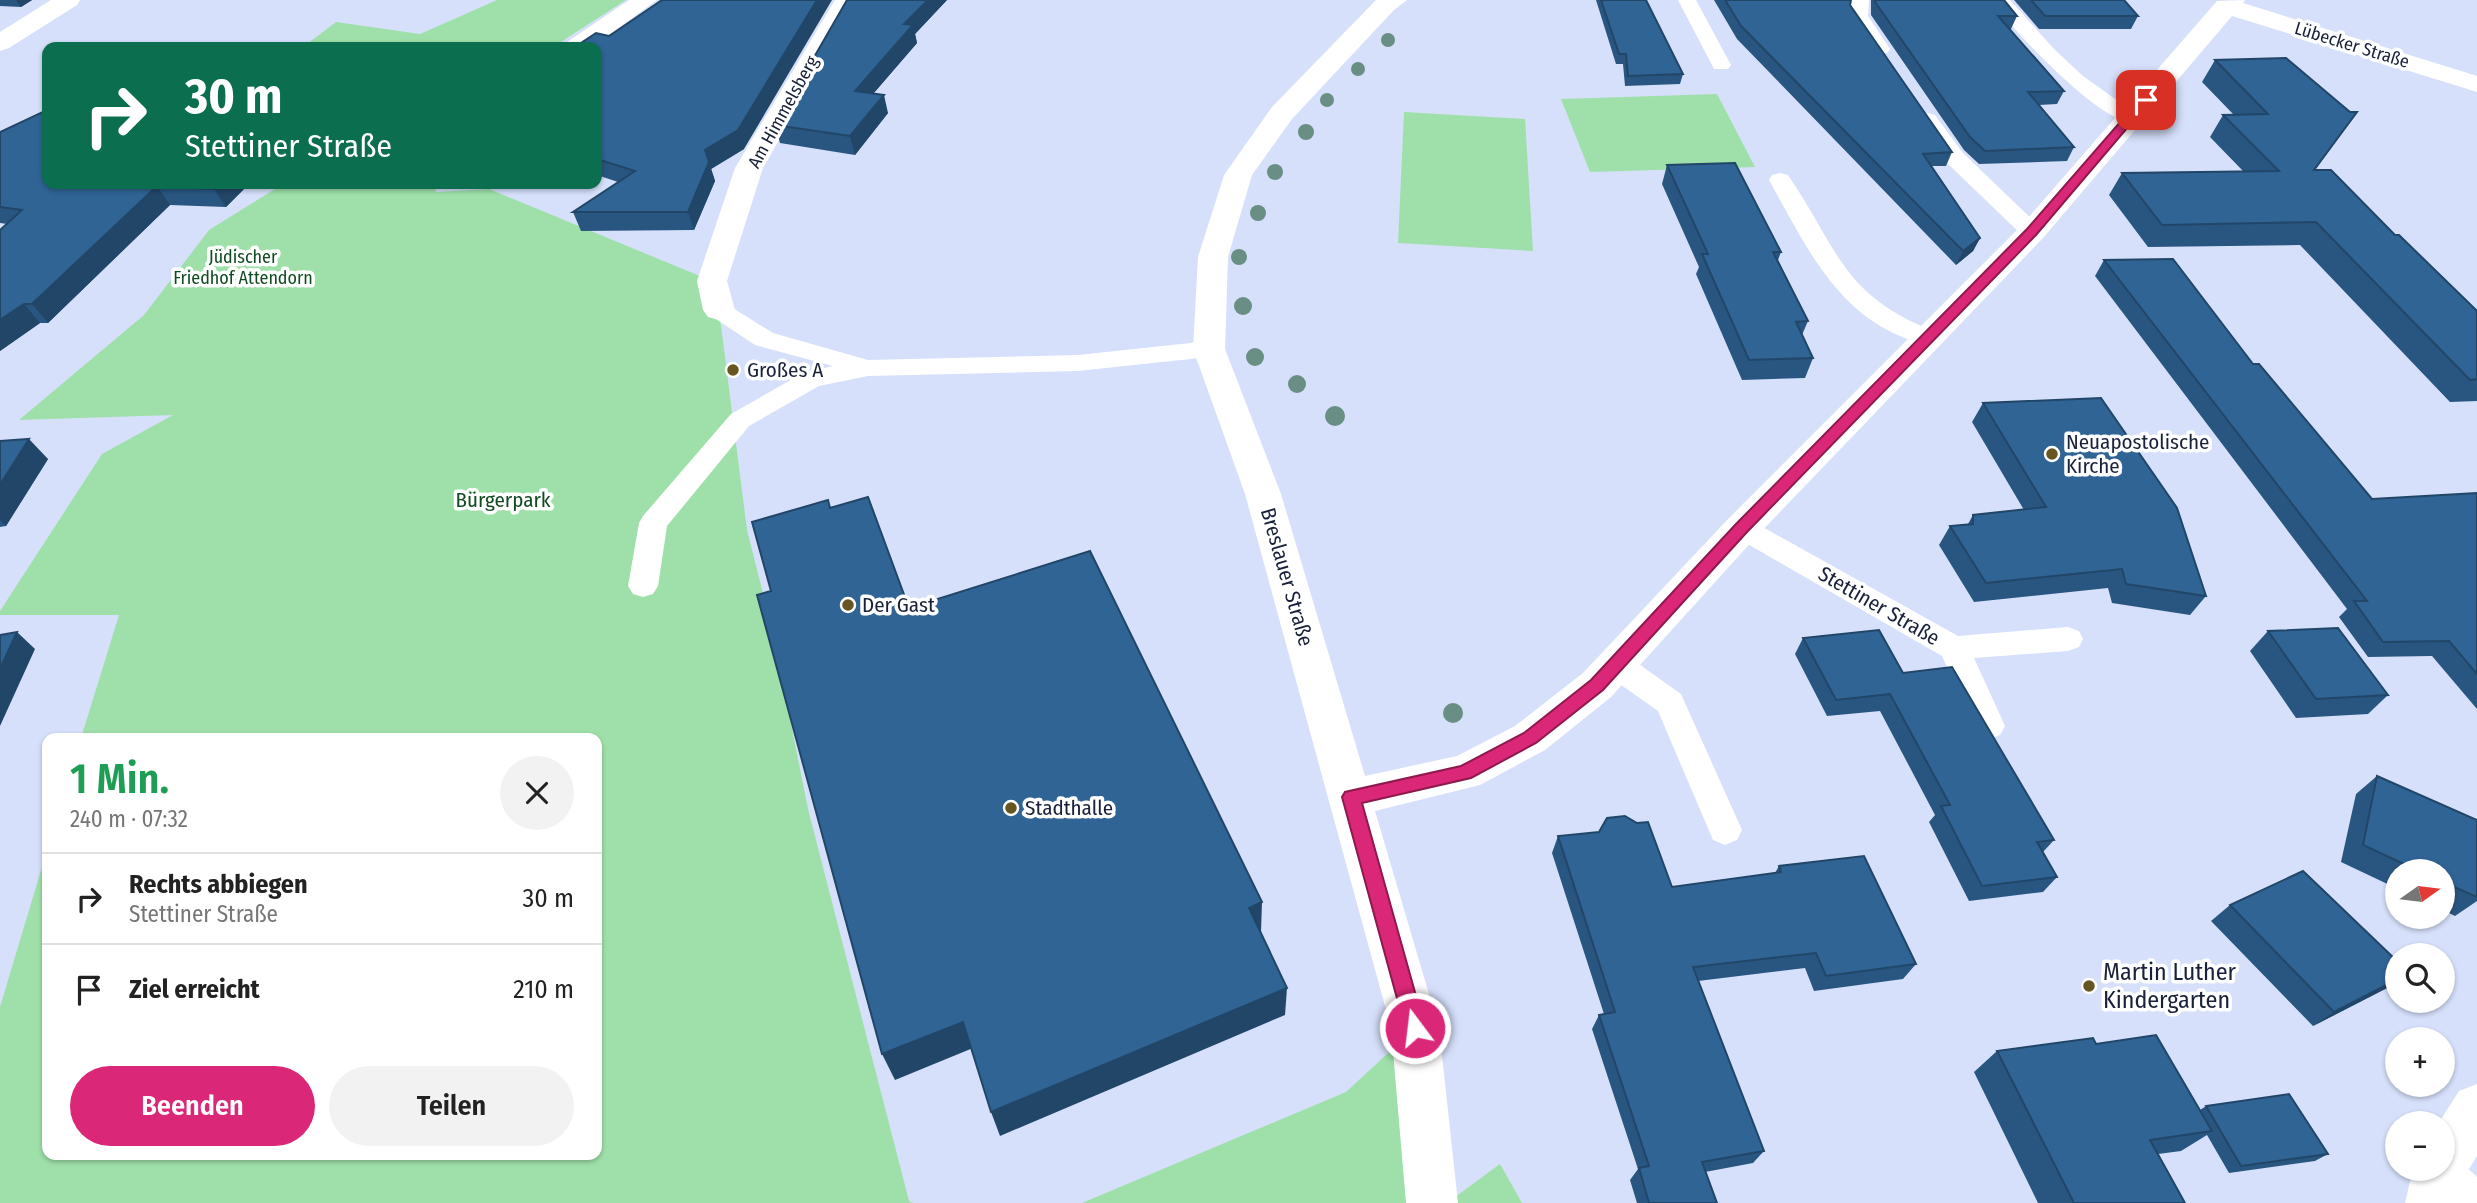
<!DOCTYPE html>
<html lang="de">
<meta charset="utf-8">
<style>
:root{--surface:#fff;--page:#f2f2f2;--text:#222;--muted:#767676;--line:#e0e0e0;--accent:#db2777}
body{margin:0;font-family:"Fira Sans Condensed",sans-serif;background:var(--page);color:var(--text);height:100vh;display:flex;flex-direction:column;font-size:26px;white-space:nowrap}
*{box-sizing:border-box;margin:0}
p{font-size:23px;color:var(--muted)}
.icon{flex:none;width:38px;height:38px;fill:none;stroke:currentColor;stroke-width:2;stroke-linecap:round;stroke-linejoin:round}
.map{position:relative;flex:1;overflow:hidden}
.drawer{position:absolute;left:42px;top:733px;width:560px;height:427px;display:flex;flex-direction:column;background:var(--surface);border-radius:14px;box-shadow:0 2px 5px #0004}
.drawer>*{flex:none}
.guide{position:absolute;left:42px;top:42px;width:560px;height:147px;border-radius:14px;box-shadow:0 2px 5px #0004;background:#0b6e4f;color:#fff;overflow:hidden}
.needle{width:46px;rotate:76deg}
.buttons{position:absolute;left:2385px;top:859px;display:grid;gap:14px}
.buttons a{display:grid;place-items:center;width:70px;height:70px;border-radius:50%;background:var(--surface);box-shadow:0 2px 5px #0004;font-size:35px}
.pin{position:absolute;display:grid;place-items:center;width:60px;height:60px;color:#fff;margin:-30px;border-radius:14px;box-shadow:0 4px 10px #0006}
.me{position:absolute;width:77px;margin:-38px;rotate:345deg;stroke-linejoin:round;filter:drop-shadow(0 0 5px #0008)}
.turn{display:flex;align-items:center;gap:24px;height:147px;padding:0 28px;font-size:32px}
.turn .icon{width:91px;height:91px;stroke-width:2.5}
.turn b{display:block;font-size:49px;line-height:60px}
.round{display:grid;place-items:center;flex:none;width:74px;height:74px;border-radius:37px;background:var(--page)}
.head{display:flex;align-items:center;justify-content:space-between;height:119px;padding:0 28px}
h1{font-size:42px;font-weight:600;line-height:52px;color:#1e9e55}
.primary-button{display:flex;gap:14px;margin-top:auto;padding:14px 28px}
.primary-button a{flex:1;height:80px;border-radius:42px;background:var(--accent);color:#fff;font-size:28px;font-weight:600;line-height:80px;text-align:center}
.primary-button a+a{background:var(--page);color:var(--text)}
ul{padding:0;list-style:none}
li{display:flex;align-items:center;gap:21px;height:91px;padding:0 28px;border-top:2px solid var(--line)}
li div{flex:1}
li b{display:block;font-size:26px}
li em{font-style:normal}
.map>svg:first-child{display:block}
</style>
<div class="map">
<svg width="2477" height="1203" viewBox="0 0 2477 1203">
<rect width="100%" height="100%" fill="#d6e0fb"/>
<g fill="#9fe0aa">
<path d="M497 0H626L553 47H303L336 22 420 34Z"/>
<path d="M1717 94 1755 167 1590 172 1561 99Z"/>
<path d="M1404 112 1525 119 1533 251 1398 243Z"/>
<path d="M283 184H435L436 192 489 189 712 281 719 310 747 530 772 629 808 809 909 1201 913 1203H0V1007L47 850V1155H597V738H81L119 615H0V611L102 454 173 415 19 420 144 315 209 230Z"/>
<path d="M1415 1028 1418 1203H1082L1346 1092Z"/>
<path d="M1500 1164 1522 1203H1447Z"/>
</g>
<g fill="none" stroke-linecap="round" stroke-linejoin="round">
<g fill="#fff" fill-rule="evenodd">
<path d="M1678 0H1696L1731 65 1728 69H1714Z"/>
<path d="M1851 0H1869L1868 16 1890 49 1887 53H1873L1870 49 1848 16Z"/>
<path d="M1991 0H2010L2054 49 2083 76 2136 114 2139 118 2136 122C2105 130 2010 27 1991 0Z"/>
<path d="M1928 113 1935 115 1962 152 2040 227 2043 232 2040 237H2024L1946 162 1918 119 1921 115Z"/>
<path d="M1780 173 1788 175C1839 250 1842 296 1936 332L1939 338 1936 344C1923 347 1912 341 1900 336 1833 308 1802 239 1769 180L1772 175Z"/>
<path d="M719 302 728 305 773 333 868 360 1078 355 1209 341 1218 343 1222 349 1218 355 1209 357 1078 371 868 376 819 386 749 426 667 526 658 586 653 594 643 597 633 594 628 586 639 523 643 516 731 414 803 373 833 366 755 345 710 315 707 310 710 305Z"/>
<path d="M1742 518 1752 521 1958 636 2068 627 2079 631 2083 639 2079 647 2068 651 1974 658 2005 726 2000 735 1989 739 1978 735 1942 656 1732 535 1728 528 1732 521Z"/>
<path d="M1618 654 1629 657 1681 694 1742 830 1737 840 1725 845 1713 840 1658 711 1607 675 1603 666 1607 657Z"/>
<path d="M2443 1150 2454 1155 2477 1177V1203H2445L2426 1183 2420 1169H2443Z"/>
</g>
<g fill="#fff" fill-rule="evenodd">
<path d="M51 0H80L77 5 9 48 0 51V32Z"/>
<path d="M629 0H657L592 47H563L567 42Z"/>
<path d="M835 0H859L763 168 727 281 735 310 730 317 719 320 708 317 703 310 697 281 735 168Z"/>
<path d="M1376 0H1407L1394 10 1292 119 1252 175 1228 257 1225 349 1281 494 1365 776 1457 756 1515 726 1583 673 1729 518 2021 226 2217 1 2245 0 2243 3 2477 76V92L2232 16 2043 238 1755 538 1611 697 1545 750 1480 785 1375 811 1439 1028 1458 1203H1406L1391 1028 1245 494 1193 349 1198 257 1224 175 1272 107Z"/>
<path d="M2477 1084V1156L2463 1179 2457 1203H2405L2413 1169H2443V1124H2438L2459 1091Z"/>
</g>
</g>
<g fill="#698e84">
<circle cx="1388" cy="40" r="7"/>
<circle cx="1358" cy="69" r="7"/>
<circle cx="1327" cy="100" r="7"/>
<circle cx="1306" cy="132" r="8"/>
<circle cx="1275" cy="172" r="8"/>
<circle cx="1258" cy="213" r="8"/>
<circle cx="1239" cy="257" r="8"/>
<circle cx="1243" cy="306" r="9"/>
<circle cx="1255" cy="357" r="9"/>
<circle cx="1297" cy="384" r="9"/>
<circle cx="1335" cy="416" r="10"/>
<circle cx="1453" cy="713" r="10"/>
</g>
<g fill="#295680">
<path d="M0 0H32L21 7 0 6Z"/>
<path d="M847 0H947L915 34 917 43 873 94 888 113 855 155 780 143 775 125Z"/>
<path d="M1596 0H1646L1683 74 1680 84 1625 86 1623 64H1616Z"/>
<path d="M1714 0H1851L1850 5 1952 152 1946 166H1932L1980 238 1973 251 1956 265 1737 39Z"/>
<path d="M1871 0H2004L2017 16 2011 29H2010L2064 91 2057 104 2039 105 2074 147 2067 161 1979 164 1964 150 1871 15Z"/>
<path d="M2014 0H2124L2138 16 2131 29H2039Z"/>
<path d="M609 36 744 149 711 169 715 181 694 230 581 231 573 212 618 182 597 175V47Z"/>
<path d="M2215 60 2341 134 2315 170 2395 235 2477 311V401L2450 402 2300 245 2148 247 2109 195 2122 173 2243 171 2210 137 2223 115H2234L2202 82Z"/>
<path d="M0 132 47 184H249L226 207 170 205 48 323H40L0 351 7 224 0 223Z"/>
<path d="M1667 165 1781 252 1778 260 1808 321 1802 335 1813 358 1805 378 1742 380 1696 274 1699 267 1662 184Z"/>
<path d="M2104 260 2253 364 2372 499 2477 493V709L2432 656 2368 657 2339 617 2347 609 2095 276Z"/>
<path d="M1983 403 2206 596 2190 615 2112 603 2108 588 1974 602 1939 545 1950 526 1968 524 1973 515 2024 510 1972 422Z"/>
<path d="M0 441 48 459 6 526 0 527Z"/>
<path d="M2268 631 2388 695 2368 714 2296 718 2250 651Z"/>
<path d="M1803 638 1903 673 2054 840 2043 852 2057 877 2043 892 1969 901 1929 822 1935 815 1880 711 1827 716 1795 654Z"/>
<path d="M2377 776 2477 820V901L2455 916 2443 910V872H2398V889L2341 862 2356 794Z"/>
<path d="M1599 832 1672 887 1775 873 1779 866 1916 964 1903 979 1814 991 1805 968 1698 981 1764 1151 1753 1163 1705 1172 1717 1203H1637L1630 1180 1638 1169 1592 1029 1599 1015 1604 1014 1552 853 1558 836Z"/>
<path d="M2230 905 2387 988 2313 1026 2211 921Z"/>
<path d="M2096 1044 2200 1110 2206 1106 2328 1154 2315 1161 2229 1173 2207 1135 2181 1151 2158 1154 2185 1203H2038L1974 1072 1997 1051Z"/>
</g>
<g fill="#224668">
<path d="M16 0H32L21 7Z"/>
<path d="M817 0H832L744 149 711 169 705 150Z"/>
<path d="M928 0H947L915 34 917 43 860 109 855 91 904 24Z"/>
<path d="M884 95 888 113 855 155 850 136Z"/>
<path d="M2357 112 2341 134 2298 193 2314 170Z"/>
<path d="M709 162 715 181 694 230 688 212Z"/>
<path d="M218 184H249L226 207 214 189Z"/>
<path d="M157 186 170 205 48 323 32 304Z"/>
<path d="M1980 238 1973 251 1956 265 1963 251Z"/>
<path d="M24 304 40 323 0 351V320Z"/>
<path d="M29 439 48 459 6 526 0 520V485Z"/>
<path d="M17 632 35 649 0 726V669Z"/>
<path d="M1262 902 1261 932 1248 937 1249 908Z"/>
<path d="M2398 979V981L2387 988 2313 1026 2334 1012Z"/>
<path d="M1287 988 1285 1015 1000 1136 991 1112Z"/>
<path d="M963 1022 973 1048 895 1080 882 1054Z"/>
</g>
<g fill="#306495" stroke="#224668" stroke-width="2">
<path d="M662 0H817L738 130 705 150 709 162 688 212H573L635 171 597 159V47H575L596 33 609 36Z"/>
<path d="M847 0H928L904 24 913 25 855 91 884 95 850 136 775 125Z"/>
<path d="M1601 0H1646L1683 74 1628 76 1626 54H1619Z"/>
<path d="M1725 0H1851L1850 5 1952 152 1923 154 1980 238 1963 251 1741 26Z"/>
<path d="M1875 0H2004L2017 16H1998L2064 91 2028 92 2074 147 1985 151 1970 137 1875 2Z"/>
<path d="M2031 0H2124L2138 16H2045Z"/>
<path d="M2286 58 2350 112H2357L2314 170H2331L2395 235H2399L2477 311V379L2470 380 2316 222 2162 225 2122 173 2279 171 2223 115 2268 114 2215 60Z"/>
<path d="M47 110V184H218L214 189 157 186 32 304H24L0 320V230L22 210 0 207V132Z"/>
<path d="M1735 163 1781 252H1773L1808 321 1796 322 1813 358 1749 360 1702 254H1708L1667 165Z"/>
<path d="M2173 259 2253 364H2259L2372 499 2477 493V674L2449 641 2383 642 2354 601H2367L2104 260Z"/>
<path d="M2101 398 2177 508 2206 596 2126 584 2122 569 1986 583 1950 526 1973 524V515L2046 507 1983 403Z"/>
<path d="M29 439 0 485V441Z"/>
<path d="M868 497 909 608 1090 551 1262 902 1249 908 1287 988 991 1112 963 1022 882 1054 757 595 771 591 752 522 828 500 830 508Z"/>
<path d="M2338 628 2388 695 2316 699 2268 631Z"/>
<path d="M1879 630 1903 673 1952 667 2054 840 2037 842 2057 877 1982 886 1941 806 1950 805 1890 694 1836 700 1803 638Z"/>
<path d="M17 632 0 669V635Z"/>
<path d="M2377 776 2477 820V897L2443 882V872H2421L2363 845Z"/>
<path d="M1625 816 1637 823 1648 822 1672 887 1781 872 1779 866 1864 856 1916 964 1826 976 1816 953 1693 967 1764 1151 1702 1162 1717 1203H1649L1639 1168 1649 1166 1599 1015 1615 1012 1558 836 1599 832 1607 818Z"/>
<path d="M2303 871 2398 962V979L2334 1012 2230 905Z"/>
<path d="M2156 1035 2212 1131 2150 1140 2185 1203H2074L1997 1051 2093 1038 2096 1044Z"/>
<path d="M2289 1094 2328 1154 2241 1166 2206 1106Z"/>
</g>
<path fill="#db2777" stroke="#8e194d" stroke-width="2" d="M2142 97 2151 100 2036 235 1747 532 1603 690 1536 743 1471 778 1362 803 1425 1028 1422 1035 1415 1038 1407 1035 1342 797 1345 792 1461 766 1524 733 1591 680 1736 524 2027 229Z"/>
<g fill="#675522" stroke="#fff" stroke-width="2.5">
<circle cx="733" cy="370" r="7"/>
<circle cx="2052" cy="454" r="7"/>
<circle cx="848" cy="605" r="7"/>
<circle cx="1011" cy="808" r="7"/>
<circle cx="2089" cy="986" r="7"/>
</g>
<g text-anchor="middle" stroke-width="7" stroke-linejoin="round" paint-order="stroke">
<g font-size="18" fill="#19213a" stroke="#fff">
<text transform="translate(2352 45) rotate(17)" y="6">Lübecker Straße</text>
<text transform="translate(783 112) rotate(-61)" y="6">Am Himmelsberg</text>
</g>
<g font-size="18" fill="#104b22" stroke="#fff">
<text x="243" y="263">Jüdischer<tspan x="243" dy="21">Friedhof Attendorn</tspan></text>
</g>
<g font-size="21" fill="#19213a" stroke="#fff" text-anchor="start">
<text x="747" y="377">Großes A</text>
<text x="2066" y="449">Neuapostolische<tspan x="2066" dy="24">Kirche</tspan></text>
<text x="862" y="612">Der Gast</text>
<text x="1025" y="815">Stadthalle</text>
</g>
<g font-size="21" fill="#104b22" stroke="#fff">
<text x="503" y="507">Bürgerpark</text>
</g>
<g font-size="21" fill="#19213a" stroke="#fff">
<text transform="translate(1287 577) rotate(74)" y="7">Breslauer Straße</text>
<text transform="translate(1879 606) rotate(30)" y="7">Stettiner Straße</text>
</g>
<g font-size="24" fill="#19213a" stroke="#fff" text-anchor="start">
<text x="2103" y="980">Martin Luther<tspan x="2103" dy="28">Kindergarten</tspan></text>
</g>
</g>
</svg>
<div class="buttons">
<a><svg class="needle" viewBox="-14 -14 28 28"><path d="M0-13l5 13h-10z" fill="#e53935"/><path d="M0 13l5-13h-10z" fill="#767676"/></svg></a>
<a><svg class="icon" aria-label="search" viewBox="0 0 24 24"><circle cx="10" cy="10" r="6"/><path d="M15 15l6 6"/></svg></a>
<a>+</a>
<a>−</a>
</div>
<div class="pin" style="left:2146px;top:100px;background:#d93025"><svg class="icon" aria-label="arrive" viewBox="0 0 24 24"><path d="M6 21V4h12l-3 4 3 4H6"/></svg></div>
<svg class="me" style="left:1415px;top:1028px" viewBox="-20 -20 40 40"><circle r="17" fill="#db2777" stroke="#fff" stroke-width="3"/><path d="M0-11L8 9 0 5-8 9z" fill="#fff"/></svg>
<div class="guide">
<div class="turn"><svg class="icon" aria-label="right" viewBox="0 0 24 24"><path d="M7 20v-9h11M14 6l5 5-5 5"/></svg><div><b>30 m</b>Stettiner Straße</div></div>
</div>
<section class="drawer">
<div class="head"><div><h1>1 Min.</h1><p>240 m · 07:32</p></div><a class="round"><svg class="icon" aria-label="close" viewBox="0 0 24 24"><path d="M6 6l12 12M18 6L6 18"/></svg></a></div>
<ul>
<li><svg class="icon" aria-label="right" viewBox="0 0 24 24"><path d="M7 20v-9h11M14 6l5 5-5 5"/></svg><div><b>Rechts abbiegen</b><p>Stettiner Straße</p></div><em>30 m</em></li>
<li><svg class="icon" aria-label="arrive" viewBox="0 0 24 24"><path d="M6 21V4h12l-3 4 3 4H6"/></svg><div><b>Ziel erreicht</b></div><em>210 m</em></li>
</ul>
<div class="primary-button"><a>Beenden</a><a>Teilen</a></div>
</section>
</div>
